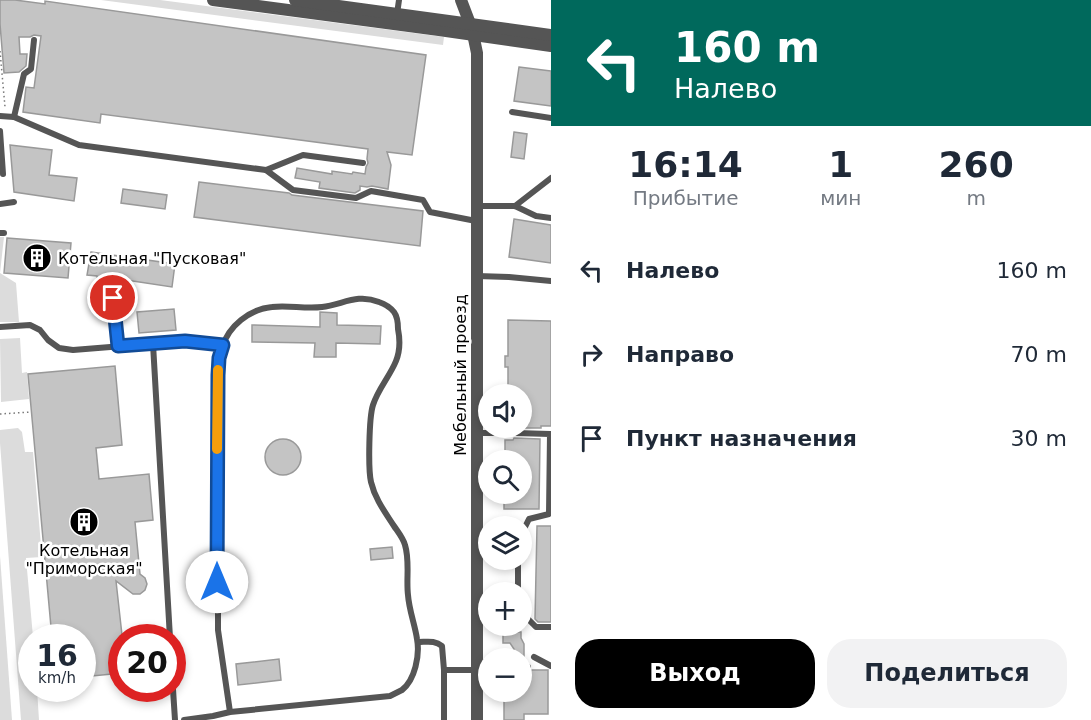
<!DOCTYPE html>
<html lang="ru">
<meta charset="utf-8">
<style>
:root{--surface:#fff;--page:#f2f2f3;--text:#1f2937;--muted:#747a83;--accent:#000}
body{margin:0;font-family:"DejaVu Sans",sans-serif;background:var(--page);color:var(--text);height:100vh;display:flex;flex-direction:column;font-size:22px;white-space:nowrap}
*{box-sizing:border-box;margin:0}
p{font-size:20px;color:var(--muted)}
.icon{flex:none;width:33px;height:33px;fill:none;stroke:currentColor;stroke-width:2;stroke-linecap:round;stroke-linejoin:round}
.map{position:relative;flex:1;overflow:hidden}
.panel{display:flex;flex-direction:column;background:var(--surface);width:540px}
.panel>*{flex:none}
.banner{background:#00695c;color:#fff;overflow:hidden}
.tools{position:absolute;left:478px;top:384px;display:grid;gap:12px}
.tools a{display:grid;place-items:center;width:54px;height:54px;border-radius:50%;background:var(--surface);box-shadow:0 3px 9px #0003;font-size:30px}
.speed{position:absolute;left:18px;top:624px;display:flex;gap:12px;font-size:30px;font-weight:700;text-align:center}
.speed>*{display:grid;place-content:center;width:78px;height:78px;border-radius:50%;background:var(--surface);box-shadow:0 3px 9px #0003;line-height:1}
.speed small{font-size:15px;font-weight:400}
.speed .limit{border:9px solid #d22;background:#fff;color:#111}
.pin{position:absolute;display:grid;place-items:center;width:51px;height:51px;color:#fff;margin:-26px;border:3px solid #fff;border-radius:50%;box-shadow:0 2px 6px #0007}
.me{position:absolute;width:66px;margin:-33px;rotate:0deg;stroke-linejoin:round;filter:drop-shadow(0 0 4px #0008)}
.turn{display:flex;align-items:center;gap:21px;height:126px;padding:0 24px;font-size:27px}
.turn .icon{width:78px;height:78px;stroke-width:2.5}
.turn b{display:block;font-size:42px;line-height:51px}
.eta{display:flex;justify-content:space-evenly;align-items:center;height:102px;text-align:center}
.eta b{font-size:36px;font-weight:700;line-height:42px}
.button{display:flex;gap:12px;margin-top:auto;padding:12px 24px}
.button a{flex:1;height:69px;border-radius:24px;background:var(--accent);color:#fff;font-size:24px;font-weight:700;line-height:69px;text-align:center}
.button a+a{background:var(--page);color:var(--text)}
ul{padding:0;list-style:none}
li{display:flex;align-items:center;gap:18px;height:84px;padding:0 24px}
li div{flex:1}
li b{display:block;font-size:22px}
li em{font-style:normal}
main{display:flex;flex:1;min-height:0}
.map>svg:first-child{display:block}
</style>
<main>
<div class="map">
<svg width="551" height="720" viewBox="0 0 551 720">
<rect width="100%" height="100%" fill="#fff"/>
<g fill="#dcdcdc">
<path d="M101 0H160L444 37 443 45Z"/>
<path d="M0 237H4L0 273 16 283 19 322H0Z"/>
<path d="M20 338 22 373 27 372 29 399 1 402 0 339Z"/>
<path d="M18 428 22 432 25 452H33L42 557 26 558 33 637 32 638V688L37 689 39 720H21L0 443V430Z"/>
<path d="M0 556 12 720H0Z"/>
</g>
<g fill="#c4c4c4" stroke="#999" stroke-width="1.5">
<path d="M0 0H15L45 4V1L426 55 412 155 387 152 391 165 388 189 372 186 367 187 360 186V190L355 193 319 188 320 182 295 178 297 168 332 174V171L352 174 353 172 365 174 366 167 368 163 367 159 368 149 101 114 100 123 23 112 26 87 34 88 41 36 34 35 30 37H19L20 54H27L26 66 19 72 4 73 0 24Z"/>
<path d="M519 67 551 71V106L514 101Z"/>
<path d="M514 132 527 134 524 159 511 157Z"/>
<path d="M10 145 52 150 49 175 77 178 74 201 14 192Z"/>
<path d="M199 182 289 193 292 195 423 211 420 246 194 217Z"/>
<path d="M123 189 167 195 165 209 121 203Z"/>
<path d="M514 219 551 225V263L509 257Z"/>
<path d="M7 238 71 243 68 278 4 273Z"/>
<path d="M91 252 175 264 172 287 106 277 108 290 99 291 97 276 87 275Z"/>
<path d="M174 309 176 330 139 333 137 312Z"/>
<path d="M320 312 337 313V325L381 326 380 344 336 343V357H314L315 343 252 342V325L320 327Z"/>
<path d="M508 320 551 321V426H541V428H514H522V394H508V367H505V356H508Z"/>
<path d="M115 366 122 445 96 448 99 479 149 474 153 520 135 522 140 574 145 578 147 584 145 590 140 594H133L116 581 122 635V673L82 677V638H52L28 374Z"/>
<path d="M514 438 540 439 539 509H504V494H522V460H505V440H513Z"/>
<circle cx="283" cy="457" r="18"/>
<path d="M537 526H551V622H538L535 619Z"/>
<path d="M392 547 393 558 371 560 370 549Z"/>
<path d="M503 632H521V638L524 644V658H513L514 649 510 643H503Z"/>
<path d="M279 659 281 680 238 685 236 664Z"/>
<path d="M532 670H548V714H524V720H504V692H522V680H528V672Z"/>
</g>
<g fill="none" stroke-linecap="round" stroke-linejoin="round">
<g stroke="#777" stroke-width="1.5" stroke-dasharray="1.5 3" stroke-linecap="butt">
<path d="M0 51 5 107"/>
<path d="M0 414 31 412"/>
</g>
<g stroke="#555" stroke-width="6">
<path d="M397 14 399 0"/>
<path d="M512 112 551 118"/>
<path d="M0 116 14 117 79 145 266 170 293 190 356 198 371 191 423 200 430 212 476 221"/>
<path d="M14 117 24 74 31 69 34 40"/>
<path d="M0 131 3 174"/>
<path d="M266 170 303 155 363 163"/>
<path d="M0 204 14 202"/>
<path d="M477 206H515L536 216 551 218"/>
<path d="M515 206 551 178"/>
<path d="M0 233H4"/>
<path d="M477 276 509 277 551 281"/>
<path d="M113 298 118 346"/>
<path d="M0 327 30 325 40 330 48 340 59 348 73 350 185 341 223 345"/>
<path d="M153 344 170 638"/>
<path d="M477 433H514"/>
<path d="M515 433 550 434 549 514 529 519 522 533"/>
<path d="M477 540H489"/>
<path d="M518 592V560"/>
<path d="M477 608H489"/>
<path d="M522 613 536 627H551"/>
<path d="M418 642C427 642 435 640 442 646L444 670V720"/>
<path d="M534 657 551 666"/>
<path d="M477 662H489"/>
<path d="M522 667H528"/>
<path d="M444 670H476"/>
<path d="M172 674 175 720"/>
<path d="M184 720 213 716 230 712 390 696C394 694 398 692 402 690 415 680 420 655 417 639 415 625 409 610 408 595 406 579 410 561 405 545 403 538 398 532 394 526 385 512 375 499 371 482 368 469 369 417 373 405 378 389 390 376 396 361 400 351 400 339 398 329 398 324 397 316 394 312 390 307 385 304 379 302 357 293 342 305 322 307 305 309 288 305 272 307 250 309 228 326 222 348 219 357 218 365 218 375V630L230 712"/>
</g>
<path stroke="#555" stroke-width="12" d="M461 0 472 29 477 53V720"/>
<g stroke="#555" stroke-width="12">
<path d="M213 0 439 30 551 46"/>
<path d="M295 0 551 35"/>
</g>
</g>
<g fill="none" stroke-linecap="round" stroke-linejoin="round">
<g stroke="#114b97" stroke-width="15">
<path id="route" d="M113 298 118 346 185 341 223 345 219 358 218 375 217 582"/>
</g>
<use href="#route" stroke="#1a73e8" stroke-width="10"/>
<path stroke="#f59e0b" stroke-width="10" d="M217 449 218 370"/>
</g>
<defs>
<g id="building-disc" transform="scale(1.5)"><circle r="9.5" fill="#000" stroke="#fff"/><path d="M-4-6H4V6H1V3H-1V6H-4ZM-2.5-4.3h1.7v1.8h-1.7ZM.8-4.3h1.7v1.8H.8ZM-2.5-1h1.7V.8h-1.7ZM.8-1h1.7V.8H.8Z" fill="#fff"/></g>
</defs>
<g fill-rule="evenodd">
<use href="#building-disc" x="37" y="258"/>
<use href="#building-disc" x="84" y="522"/>
</g>
<g text-anchor="middle" stroke-width="5" stroke-linejoin="round" paint-order="stroke">
<g font-size="16" fill="#000" stroke="#fff" text-anchor="start">
<text x="58" y="264">Котельная "Пусковая"</text>
<text x="84" y="556" text-anchor="middle">Котельная<tspan x="84" dy="18">"Приморская"</tspan></text>
</g>
<g font-size="16" fill="#000" stroke="#fff">
<text transform="translate(460 375) rotate(-90)" y="6">Мебельный проезд</text>
</g>
</g>
</svg>
<div class="tools">
<a><svg class="icon" aria-label="sound" viewBox="0 0 24 24"><path d="M4 9h4l5-4v14l-5-4H4zM17 9q2 3 0 6"/></svg></a>
<a><svg class="icon" aria-label="search" viewBox="0 0 24 24"><circle cx="10" cy="10" r="6"/><path d="M15 15l6 6"/></svg></a>
<a><svg class="icon" aria-label="layers" viewBox="0 0 24 24"><path d="M12 4l9 5-9 5-9-5zM3 14l9 5 9-5"/></svg></a>
<a>+</a>
<a>−</a>
</div>
<div class="speed"><div>16<small>km/h</small></div><div class="limit">20</div></div>
<div class="pin" style="left:113px;top:298px;background:#d93025"><svg class="icon" aria-label="arrive" viewBox="0 0 24 24"><path d="M6 21V4h12l-3 4 3 4H6"/></svg></div>
<svg class="me" style="left:217px;top:582px" viewBox="-20 -20 40 40"><circle r="19" fill="#fff"/><path d="M0-13L10 11 0 6-10 11z" fill="#1a73e8"/></svg>
</div>
<section class="panel">
<div class="banner">
<div class="turn"><svg class="icon" aria-label="left" viewBox="0 0 24 24"><path d="M17 20v-9H6M10 6l-5 5 5 5"/></svg><div><b>160 m</b>Налево</div></div>
</div>
<div class="eta">
<div><b>16:14</b><p>Прибытие</p></div>
<div><b>1</b><p>мин</p></div>
<div><b>260</b><p>m</p></div>
</div>
<ul>
<li><svg class="icon" aria-label="left" viewBox="0 0 24 24"><path d="M17 20v-9H6M10 6l-5 5 5 5"/></svg><div><b>Налево</b></div><em>160 m</em></li>
<li><svg class="icon" aria-label="right" viewBox="0 0 24 24"><path d="M7 20v-9h11M14 6l5 5-5 5"/></svg><div><b>Направо</b></div><em>70 m</em></li>
<li><svg class="icon" aria-label="arrive" viewBox="0 0 24 24"><path d="M6 21V4h12l-3 4 3 4H6"/></svg><div><b>Пункт назначения</b></div><em>30 m</em></li>
</ul>
<div class="button"><a>Выход</a><a>Поделиться</a></div>
</section>
</main>
